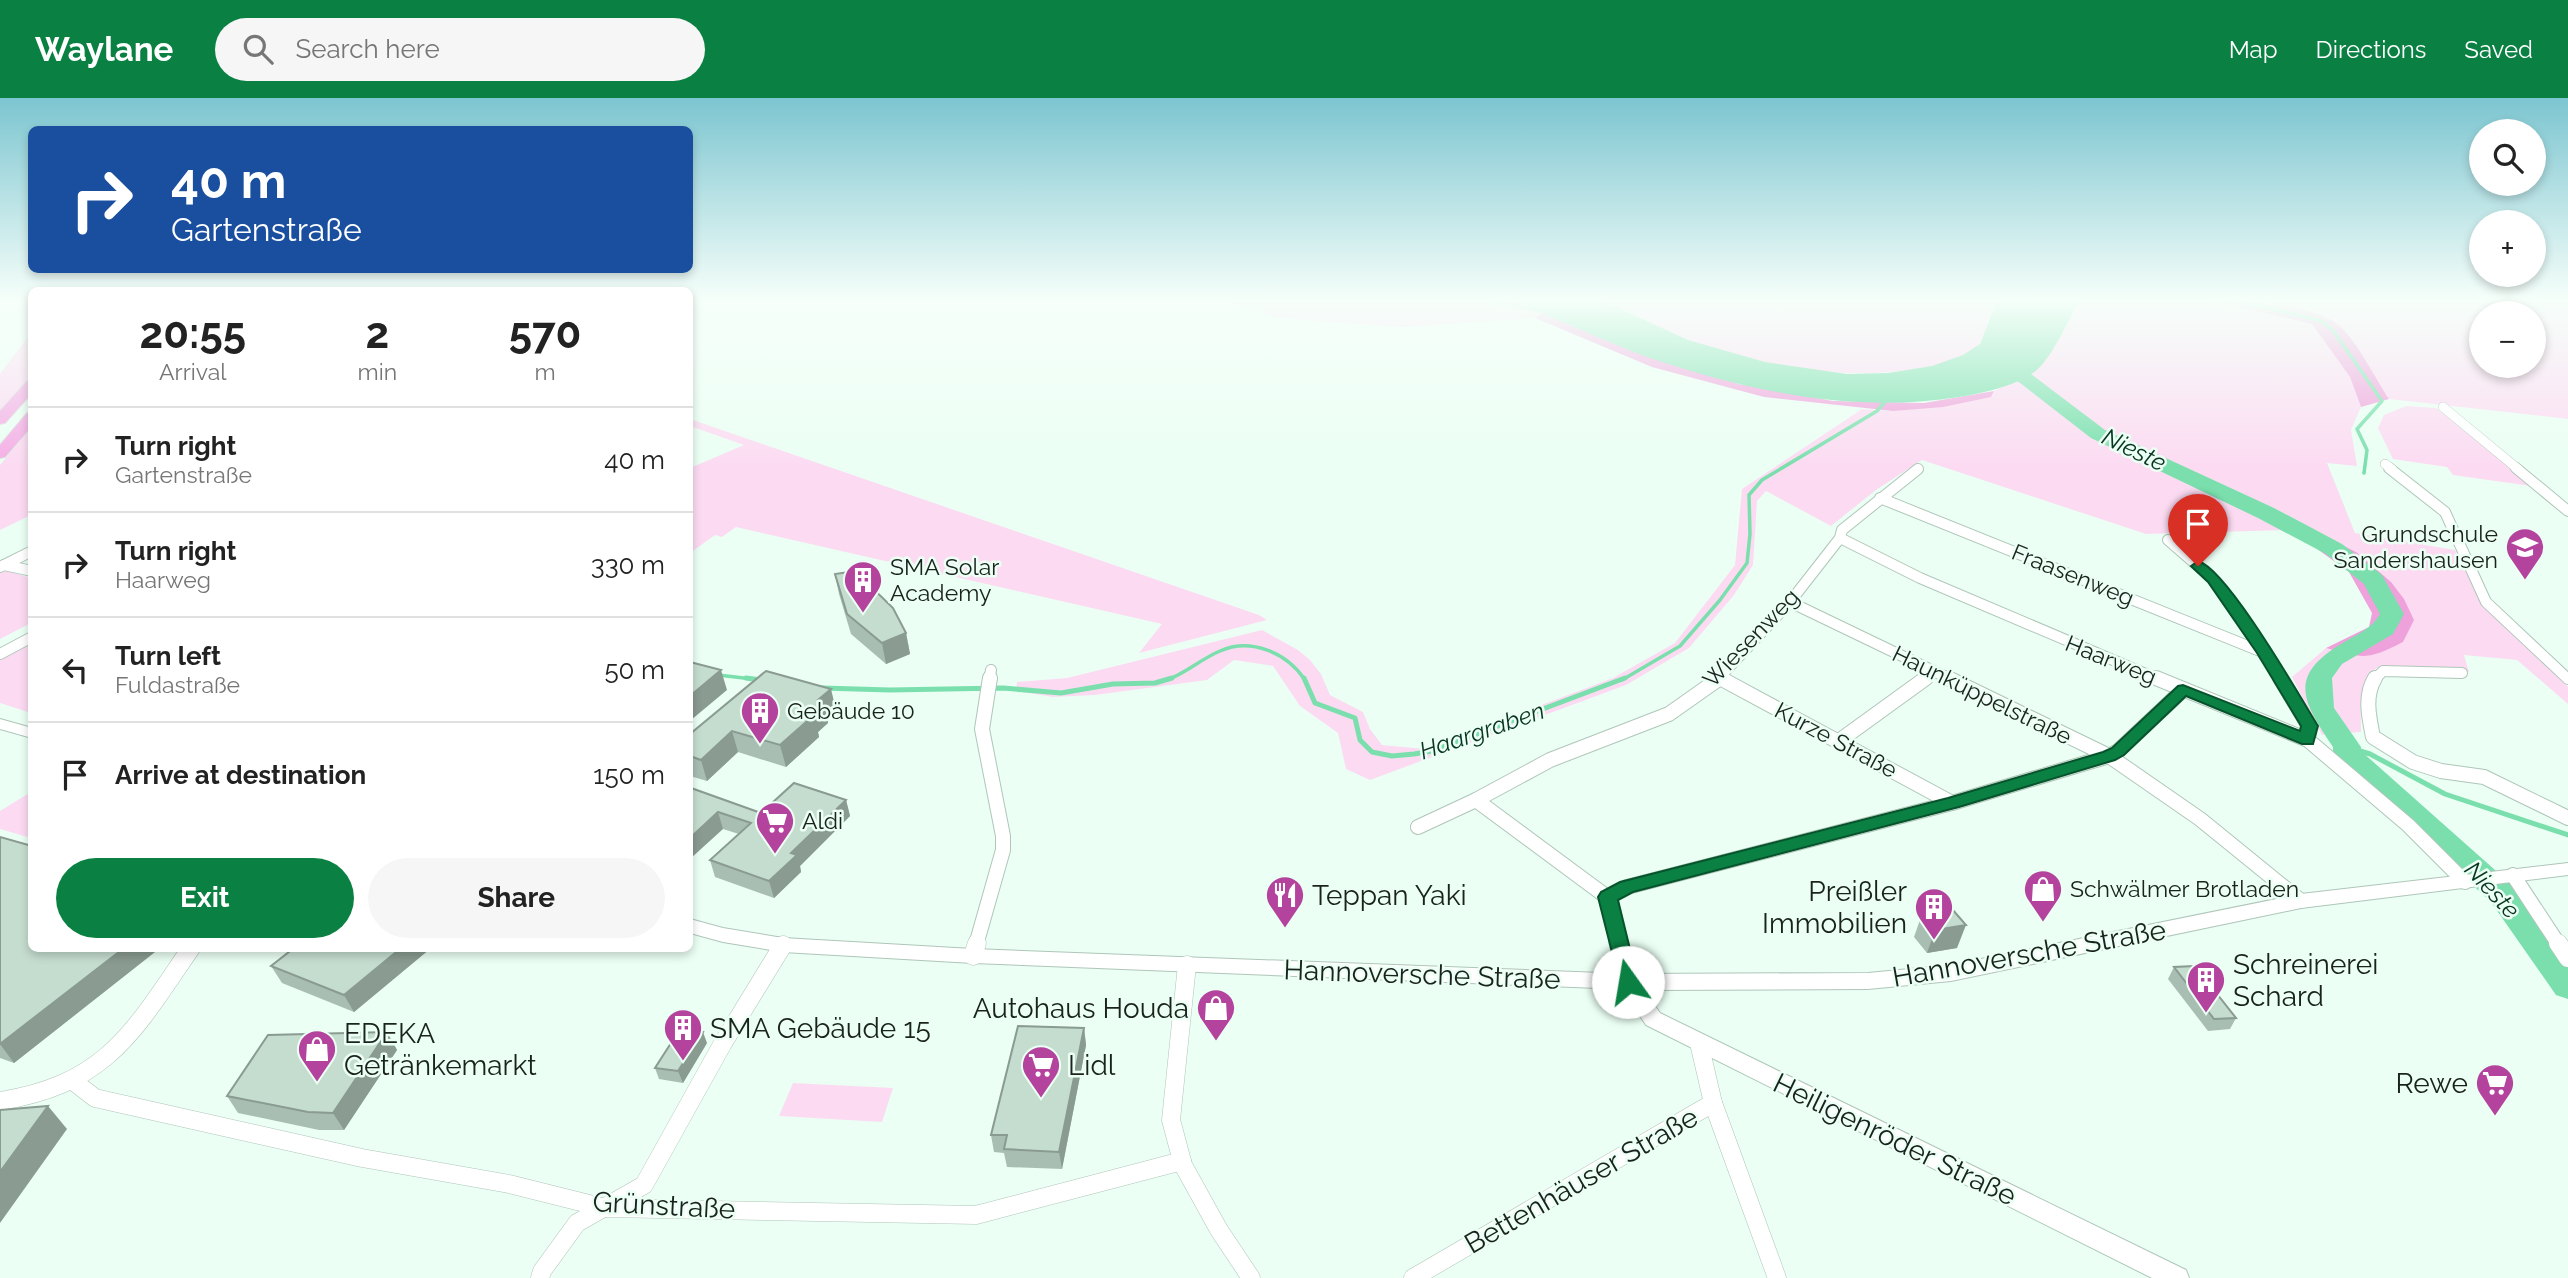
<!DOCTYPE html>
<meta charset="utf-8">
<style>
:root{--surface:#fff;--page:#f6f6f6;--text:#222;--muted:#767676;--line:#e0e0e0;--accent:#0b8043}
body{margin:0;font-family:Raleway,sans-serif;background:var(--page);color:var(--text);height:100vh;display:flex;flex-direction:column;font-size:26px;white-space:nowrap}
*{box-sizing:border-box;margin:0}
p{font-size:23px;color:var(--muted)}
.icon{flex:none;width:38px;height:38px;fill:none;stroke:currentColor;stroke-width:2;stroke-linecap:round;stroke-linejoin:round}
.map{position:relative;flex:1;overflow:hidden}
.sheet{position:absolute;left:28px;top:189px;width:665px;height:665px;display:flex;flex-direction:column;background:var(--surface);border-radius:10px;box-shadow:0 4px 10px #0003}
.sheet>*{flex:none}
.banner{position:absolute;left:28px;top:28px;width:665px;height:147px;border-radius:10px;box-shadow:0 4px 10px #0003;background:#1a4fa0;color:#fff;overflow:hidden}
.tools{position:absolute;left:2469px;top:21px;display:grid;gap:14px}
.tools a{display:grid;place-items:center;width:77px;height:77px;border-radius:50%;background:var(--surface);box-shadow:0 4px 10px #0003;font-size:35px}
.pin{position:absolute;display:grid;place-items:center;width:60px;height:60px;color:#fff;margin:-72px -30px;border-radius:50% 50% 50% 0;rotate:-45deg;box-shadow:0 0 7px #0007}
.pin .icon{rotate:45deg}
.me{position:absolute;width:77px;margin:-38px;rotate:347deg;stroke-linejoin:round;filter:drop-shadow(0 0 5px #0008)}
.turn{display:flex;align-items:center;gap:24px;height:147px;padding:0 28px;font-size:32px}
.turn .icon{width:91px;height:91px;stroke-width:2.5}
.turn b{display:block;font-size:49px;line-height:60px}
.eta{display:flex;justify-content:space-evenly;align-items:center;height:119px;text-align:center}
.eta b{font-size:42px;font-weight:700;line-height:49px}
.cta{display:flex;gap:14px;margin-top:auto;padding:14px 28px}
.cta a{flex:1;height:80px;border-radius:42px;background:var(--accent);color:#fff;font-size:28px;font-weight:700;line-height:80px;text-align:center}
.cta a+a{background:var(--page);color:var(--text)}
ul{padding:0;list-style:none}
li{display:flex;align-items:center;gap:21px;height:105px;padding:0 28px;border-top:2px solid var(--line)}
li div{flex:1}
li b{display:block;font-size:26px}
li em{font-style:normal}
header{display:flex;align-items:center;gap:42px;box-sizing:border-box;height:98px;padding:0 35px;background:var(--accent);color:#fff}
header strong{font-size:33px}
nav{display:flex;gap:38px;margin-inline-start:auto;font-size:24px}
.search{width:490px;height:63px;background:var(--page);display:flex;align-items:center;gap:18px;box-sizing:border-box;padding:0 24px;border-radius:38px;color:var(--muted);font-size:26px}
.map>svg:first-child{display:block}
</style>
<header>
<strong>Waylane</strong>
<div class="search"><svg class="icon" aria-label="search" viewBox="0 0 24 24"><circle cx="10" cy="10" r="6"/><path d="M15 15l6 6"/></svg>Search here</div>
<nav><a>Map</a><a>Directions</a><a>Saved</a></nav>
</header>
<div class="map">
<svg width="2568" height="1180" viewBox="0 0 2568 1180">
<rect width="100%" height="100%" fill="#ebfff4"/>
<g fill="#fcdbf2" fill-rule="evenodd">
<path d="M1222 203H1521L1542 215 1535 220 1403 229 1278 220Z"/>
<path d="M1603 203H1997C1992 213 1985 240 1978 247 1964 263 1935 268 1915 271 1842 283 1753 269 1685 241 1658 229 1631 215 1603 203Z"/>
<path d="M2079 203H2211L2312 226 2350 279 2361 309 2351 332 2357 368 2327 365 2355 435 2455 452 2480 502 2568 589V606L2517 562 2464 557 2469 574 2378 569C2357 585 2361 610 2361 634L2322 637 2292 579 2326 550C2363 561 2368 562 2403 544L2410 526 2316 433 2147 353 2127 354 2291 432 2146 436 1922 362 1876 392 1831 428 1766 393 1757 403 1753 467 1734 497 1689 550 1626 587 1370 682 1346 671 1338 635 1300 608 1273 568 1234 562 1207 582 1095 597 1053 599 1016 593 1017 584 1067 580 1262 532 1298 552 1310 562 1321 576 1330 597 1363 614 1370 631 1382 647 1425 651 1613 580 1675 545 1735 467 1742 391 1862 311 1893 313 1991 299 1994 293 2038 271 2066 228Z"/>
<path d="M2261 203H2568V321L2389 301 2342 230 2330 220ZM2482 215H2534V268H2482Z"/>
<path d="M31 235V278L0 313V276Z"/>
<path d="M2406 308 2436 310 2443 315 2531 388 2453 377 2447 369 2393 361 2378 330 2384 317Z"/>
<path d="M690 321 1259 517 1267 522 1139 555 1162 526 736 429 722 439 715 437 690 455V370L744 347 690 328Z"/>
<path d="M31 330V417L0 432V367Z"/>
<path d="M4 472 31 480V525L0 541V474Z"/>
<path d="M31 545V615L0 605V562Z"/>
<path d="M31 694V740L0 731V713Z"/>
<path d="M793 985 893 990 882 1024 779 1018Z"/>
</g>
<g fill="#efa1db">
<path d="M2211 203C2244 203 2318 206 2341 229 2359 247 2375 280 2389 301L2361 309 2350 279 2312 226Z"/>
<path d="M1542 215 1646 258 1739 286 1833 303 1924 305 1994 293 1991 299 1943 309 1893 313 1764 299 1652 269 1535 220Z"/>
<path d="M2147 353 2356 454 2391 484 2404 501 2414 522 2403 544C2368 562 2364 561 2326 550L2369 529 2372 515 2349 474 2291 432 2125 354Z"/>
</g>
<path fill="#7adfad" d="M1521 203H1603L1688 242 1765 264 1847 276 1888 275 1932 268 1963 257 1980 246 1997 203H2079C2070 220 2052 258 2038 271 2020 287 1983 295 1959 299 1854 316 1747 293 1647 259 1609 245 1572 227 1534 212Z"/>
<g fill="none" stroke-linecap="round" stroke-linejoin="round">
<g stroke="#7adfad" stroke-width="3.5">
<path d="M1491 203 1538 212"/>
<path d="M2240 203 2321 223 2332 231 2382 303 2357 331 2367 352 2364 375"/>
<path d="M718 577 761 582"/>
<path d="M1167 582C1186 575 1201 561 1220 553 1251 539 1287 555 1305 582"/>
<path d="M1622 582 1680 548 1720 502 1747 465 1750 436 1749 397 1762 382 1877 313 1888 300"/>
</g>
<g stroke="#7adfad" stroke-width="5">
<path d="M746 580 761 582"/>
<path d="M1304 580 1315 605 1355 620 1360 642 1372 654 1392 658 1414 656 1432 653 1625 580"/>
<path d="M822 590 890 592 1003 590 1061 595 1113 586 1155 585 1172 580"/>
<path d="M2347 649 2370 656 2445 696 2568 737"/>
</g>
<path fill="#7adfad" fill-rule="evenodd" d="M2008 262 2014 263 2105 332 2274 410 2342 446 2382 477 2404 516 2393 536 2342 566 2332 580 2334 610 2361 649V653L2513 788 2568 863V901L2556 897 2491 804 2337 662 2333 656V649C2301 601 2287 577 2346 543 2360 535 2372 530 2380 516L2364 486 2326 456 2258 420 2091 340 2002 271 1999 267Z"/>
<g stroke="#afc6b9" stroke-width="10">
<g id="street-far3">
<path d="M2443 309 2518 371"/>
<path d="M2385 366 2392 371"/>
</g>
</g>
<g stroke="#afc6b9" stroke-width="12">
<g id="street-far2">
<path d="M2389 370 2445 414 2486 504 2568 581"/>
<path d="M2516 370 2568 413"/>
<path d="M1880 400 2265 555"/>
<path d="M1840 440 1920 480 2160 582"/>
<path d="M2168 442 2213 481 2281 582"/>
<path d="M4 467 32 473"/>
<path d="M0 469 32 453"/>
<path d="M1790 504 1952 582"/>
<path d="M0 556 32 539"/>
<path d="M1720 580 1724 582"/>
<path d="M989 582 991 572"/>
<path d="M1717 582 1790 504 1840 440 1842 432 1918 371"/>
<path d="M1924 582 1935 574"/>
<path d="M2374 582 2383 573 2462 575"/>
</g>
</g>
<g stroke="#afc6b9" stroke-width="16">
<g id="street-far1">
<path d="M1720 580 1952 705"/>
<path d="M1948 580 2109 658 2200 721 2301 803"/>
<path d="M2156 580 2308 642 2408 727 2465 784"/>
<path d="M2280 580 2309 628 2308 642"/>
<path d="M2375 580C2364 598 2369 619 2373 639L2413 664 2441 673 2484 679 2568 720"/>
<path d="M1839 643 1926 580"/>
<path d="M1476 702 1607 799"/>
<path d="M1418 729 1476 702 1550 662 1669 616 1720 580"/>
<path d="M2513 777 2559 847"/>
<path d="M976 847 1003 752V738L982 631 990 580"/>
<path d="M1619 847 1607 799 1627 789 1952 705 2109 658 2118 653 2183 592"/>
</g>
</g>
<g stroke="#afc6b9" stroke-width="19">
<g id="street">
<path d="M1618 845 1628 884"/>
<path d="M2558 845 2568 860"/>
<path d="M973 858 977 845"/>
<path d="M1187 867 1171 1022 1183 1067 1219 1132 1251 1180"/>
<path d="M1699 945 1713 1005 1777 1180"/>
<path d="M73 983 95 1000 362 1060 509 1086 605 1110 976 1117 1182 1063"/>
<path d="M0 1003C107 986 134 933 191 850"/>
<path d="M540 1180 542 1173 577 1125 644 1087 723 945 783 847"/>
<path d="M1413 1180 1713 1005"/>
</g>
</g>
<g stroke="#afc6b9" stroke-width="2">
<g id="secondary">
<path d="M0 621 32 630V640L0 631Z"/>
<path d="M2568 765V777L2301 810 1951 883 1868 891 1644 892 1660 915 2186 1172 2189 1180H2152L1646 927 1622 891 973 865 783 854 723 844 690 835V821L723 830 783 840 973 851 1628 876 1868 875 1951 867 2301 796Z"/>
</g>
</g>
<g stroke="#dfe0df" stroke-width="2">
<g id="primary">
<path d="M32 282V295L5 325 0 326V313L27 283Z"/>
<path d="M32 314V328L5 359 0 360V347L27 315Z"/>
</g>
</g>
<use href="#street-far3" stroke="#fff" stroke-width="9"/>
<use href="#street-far2" stroke="#fff" stroke-width="10"/>
<use href="#street-far1" stroke="#fff" stroke-width="14"/>
<use href="#street" stroke="#fff" stroke-width="18"/>
<use href="#secondary" fill="#fff" fill-rule="evenodd"/>
<use href="#primary" fill="#f4aee5" fill-rule="evenodd"/>
</g>
<g fill="#a9beb2">
<path d="M835 476 906 535 910 556 886 566 851 536 839 496Z"/>
<path d="M836 612 827 620 828 625 818 634 819 639 786 669 738 654 707 683 690 678V636Z"/>
<path d="M690 691 761 715 846 702 850 718 800 768 801 774 774 800 715 779 710 762 739 736 723 731Z"/>
<path d="M0 739 32 850H160L14 965 0 960Z"/>
<path d="M1922 816 1957 850 1927 855 1914 839Z"/>
<path d="M294 850H431L354 914 282 885 271 868Z"/>
<path d="M2174 869 2236 920 2230 931 2208 933 2168 881Z"/>
<path d="M1084 930 1086 947 1062 1071 1007 1069 1004 1055 994 1054 991 1037Z"/>
<path d="M387 934 397 952 344 1032H319L238 1015 227 998Z"/>
<path d="M707 945 683 985 659 981 655 970Z"/>
</g>
<g fill="#8a9b91">
<path d="M906 535 910 556 886 566 882 545Z"/>
<path d="M721 572 727 592 691 622 690 619V598Z"/>
<path d="M831 591 836 612 827 620 828 625 818 634 819 639 786 669 780 647 809 616 818 602Z"/>
<path d="M732 633 738 654 707 683 701 662Z"/>
<path d="M846 702 850 718 800 768 801 774 774 800 769 783 791 755Z"/>
<path d="M718 714 723 731 690 761V740Z"/>
<path d="M1966 827 1957 850 1927 855 1935 832Z"/>
<path d="M124 850H160L14 965 0 946Z"/>
<path d="M401 850H431L354 914 344 897Z"/>
<path d="M1084 930 1086 947 1062 1071 1059 1054Z"/>
<path d="M387 934 397 952 344 1032 333 1015Z"/>
<path d="M703 934 707 945 683 985 678 973Z"/>
<path d="M48 1008 67 1031 0 1125V1074Z"/>
</g>
<g fill="#c5ddcf" stroke="#8a9b91" stroke-width="2">
<path d="M855 473 893 510 906 535 882 545 847 516 835 476Z"/>
<path d="M690 564 721 572 690 598Z"/>
<path d="M766 573 831 591 818 602 823 604 809 616 814 617 780 647 732 633 701 662 690 658V636Z"/>
<path d="M794 685 846 702 791 755 797 757 769 783 710 762 751 725 718 714 690 740V691L691 690 761 715Z"/>
<path d="M0 739 32 748V850H124L0 946Z"/>
<path d="M1952 811 1966 827 1935 832 1922 816Z"/>
<path d="M294 850H401L344 897 271 868Z"/>
<path d="M2195 868 2236 920 2214 921 2174 869Z"/>
<path d="M1018 928 1084 930 1059 1054 1004 1051 1007 1037H991Z"/>
<path d="M680 931 703 934 678 973 655 970Z"/>
<path d="M387 934 333 1015 308 1014 227 998 268 937Z"/>
<path d="M48 1008 0 1074V1012Z"/>
</g>
<linearGradient id="sky" x2="0" y2="1"><stop stop-color="#7cc5d0"/><stop offset="0.55" stop-color="#f6fffa"/><stop offset="1" stop-color="#f6fffa" stop-opacity="0"/></linearGradient>
<rect width="2568" height="368" fill="url(#sky)"/>
<path fill="#0b8043" stroke="#07532c" stroke-width="2" d="M2198 463C2227 471 2299 597 2318 628L2313 646H2302L2186 598 2124 657 2115 662 1959 709 1633 794 1618 802 1638 884 1635 890 1628 892 1621 890 1598 799 1601 794 1620 784 1948 700 2103 654 2112 650 2178 588 2183 587 2300 633 2301 628 2257 555 2208 484 2191 468Z"/>
<defs>
<g id="school-pin" transform="scale(2.0125)"><path d="M0 17L-7.5 6A9.5 9.5 0 1 1 7.5 6Z" fill="#b4439e" stroke="#ebfff4"/><path d="M0-5L7-2L0 1L-7-2ZM-4 1L0 2.5L4 1V4Q0 6-4 4Z" fill="#fff"/></g>
<g id="building-pin" transform="scale(2.0125)"><path d="M0 17L-7.5 6A9.5 9.5 0 1 1 7.5 6Z" fill="#b4439e" stroke="#ebfff4"/><path d="M-4-6H4V6H1V3H-1V6H-4ZM-2.5-4.3h1.7v1.8h-1.7ZM.8-4.3h1.7v1.8H.8ZM-2.5-1h1.7V.8h-1.7ZM.8-1h1.7V.8H.8Z" fill="#fff"/></g>
<g id="supermarket-pin" transform="scale(2.0125)"><path d="M0 17L-7.5 6A9.5 9.5 0 1 1 7.5 6Z" fill="#b4439e" stroke="#ebfff4"/><path d="M-6-5.5h2.5l.6 2H6L4.5 2H-2.5L-4.4-4H-6ZM-1.5 3.2a1.3 1.3 0 1 0 .1 0ZM3 3.2a1.3 1.3 0 1 0 .1 0Z" fill="#fff"/></g>
<g id="shop-pin" transform="scale(2.0125)"><path d="M0 17L-7.5 6A9.5 9.5 0 1 1 7.5 6Z" fill="#b4439e" stroke="#ebfff4"/><path d="M-5-2.5h2.3a2.7 3.5 0 0 1 5.4 0H5L5.5 6h-11ZM-1.5-2.5h3a1.5 2.3 0 0 0-3 0Z" fill="#fff"/></g>
<g id="restaurant-pin" transform="scale(2.0125)"><path d="M0 17L-7.5 6A9.5 9.5 0 1 1 7.5 6Z" fill="#b4439e" stroke="#ebfff4"/><path d="M-5-6h1v4h1v-4h1v4h1v-4h1v5L-1.5 .5V6h-2V.5L-5-1ZM5-6V6H3V1.5H1.5Q1.5-4 5-6Z" fill="#fff"/></g>
</defs>
<g fill-rule="evenodd">
<use href="#school-pin" x="2525" y="449"/>
<use href="#building-pin" x="863" y="482"/>
<use href="#building-pin" x="760" y="613"/>
<use href="#supermarket-pin" x="775" y="723"/>
<use href="#shop-pin" x="2043" y="791"/>
<use href="#restaurant-pin" x="1285" y="797"/>
<use href="#building-pin" x="1934" y="809"/>
<use href="#building-pin" x="2206" y="882"/>
<use href="#shop-pin" x="1216" y="910"/>
<use href="#building-pin" x="683" y="930"/>
<use href="#shop-pin" x="317" y="951"/>
<use href="#supermarket-pin" x="1041" y="967"/>
<use href="#supermarket-pin" x="2495" y="985"/>
</g>
<g text-anchor="middle" stroke-width="5" stroke-linejoin="round" paint-order="stroke">
<g font-size="23" fill="#19221d" stroke="#ebfff4" text-anchor="start">
<text x="2498" y="444" text-anchor="end">Grundschule<tspan x="2498" dy="26">Sandershausen</tspan></text>
<text x="890" y="477">SMA Solar<tspan x="890" dy="26">Academy</tspan></text>
<text x="787" y="621">Gebäude 10</text>
<text x="802" y="731">Aldi</text>
<text x="2070" y="799">Schwälmer Brotladen</text>
</g>
<g font-size="23" fill="#19221d" stroke="#ebfff4">
<text transform="translate(2073 477) rotate(22)" y="8">Fraasenweg</text>
<text transform="translate(1751 540) rotate(-46)" y="8">Wiesenweg</text>
<text transform="translate(2111 562) rotate(22)" y="8">Haarweg</text>
<text transform="translate(1982 597) rotate(26)" y="8">Haunküppelstraße</text>
<text transform="translate(1836 642) rotate(28)" y="8">Kurze Straße</text>
</g>
<g font-size="24" font-style="italic" fill="#073522" stroke="#ebfff4">
<text transform="translate(2134 352) rotate(26)" y="8">Nieste</text>
<text transform="translate(1482 633) rotate(-19)" y="8">Haargraben</text>
<text transform="translate(2492 792) rotate(47)" y="8">Nieste</text>
</g>
<g font-size="28" fill="#19221d" stroke="#ebfff4" text-anchor="start">
<text x="1907" y="803" text-anchor="end">Preißler<tspan x="1907" dy="32">Immobilien</tspan></text>
<text x="1312" y="807">Teppan Yaki</text>
<text x="2233" y="876">Schreinerei<tspan x="2233" dy="32">Schard</tspan></text>
<text x="1189" y="920" text-anchor="end">Autohaus Houda</text>
<text x="710" y="940">SMA Gebäude 15</text>
<text x="344" y="945">EDEKA<tspan x="344" dy="32">Getränkemarkt</tspan></text>
<text x="1068" y="977">Lidl</text>
<text x="2468" y="995" text-anchor="end">Rewe</text>
</g>
<g font-size="28" fill="#19221d" stroke="#ebfff4">
<text transform="translate(2029 855) rotate(-10)" y="10">Hannoversche Straße</text>
<text transform="translate(1422 876) rotate(2)" y="10">Hannoversche Straße</text>
<text transform="translate(1895 1041) rotate(26)" y="10">Heiligenröder Straße</text>
<text transform="translate(1581 1082) rotate(-30)" y="10">Bettenhäuser Straße</text>
<text transform="translate(664 1107) rotate(3)" y="10">Grünstraße</text>
</g>
</g>
</svg>
<div class="tools">
<a><svg class="icon" aria-label="search" viewBox="0 0 24 24"><circle cx="10" cy="10" r="6"/><path d="M15 15l6 6"/></svg></a>
<a>+</a>
<a>−</a>
</div>
<div class="pin" style="left:2198px;top:468px;background:#d93025"><svg class="icon" aria-label="arrive" viewBox="0 0 24 24"><path d="M6 21V4h12l-3 4 3 4H6"/></svg></div>
<svg class="me" style="left:1628px;top:884px" viewBox="-20 -20 40 40"><circle r="19" fill="#fff"/><path d="M0-13L10 11 0 6-10 11z" fill="#0b8043"/></svg>
<div class="banner">
<div class="turn"><svg class="icon" aria-label="right" viewBox="0 0 24 24"><path d="M7 20v-9h11M14 6l5 5-5 5"/></svg><div><b>40 m</b>Gartenstraße</div></div>
</div>
<section class="sheet">
<div class="eta">
<div><b>20:55</b><p>Arrival</p></div>
<div><b>2</b><p>min</p></div>
<div><b>570</b><p>m</p></div>
</div>
<ul>
<li><svg class="icon" aria-label="right" viewBox="0 0 24 24"><path d="M7 20v-9h11M14 6l5 5-5 5"/></svg><div><b>Turn right</b><p>Gartenstraße</p></div><em>40 m</em></li>
<li><svg class="icon" aria-label="right" viewBox="0 0 24 24"><path d="M7 20v-9h11M14 6l5 5-5 5"/></svg><div><b>Turn right</b><p>Haarweg</p></div><em>330 m</em></li>
<li><svg class="icon" aria-label="left" viewBox="0 0 24 24"><path d="M17 20v-9H6M10 6l-5 5 5 5"/></svg><div><b>Turn left</b><p>Fuldastraße</p></div><em>50 m</em></li>
<li><svg class="icon" aria-label="arrive" viewBox="0 0 24 24"><path d="M6 21V4h12l-3 4 3 4H6"/></svg><div><b>Arrive at destination</b></div><em>150 m</em></li>
</ul>
<div class="cta"><a>Exit</a><a>Share</a></div>
</section>
</div>
